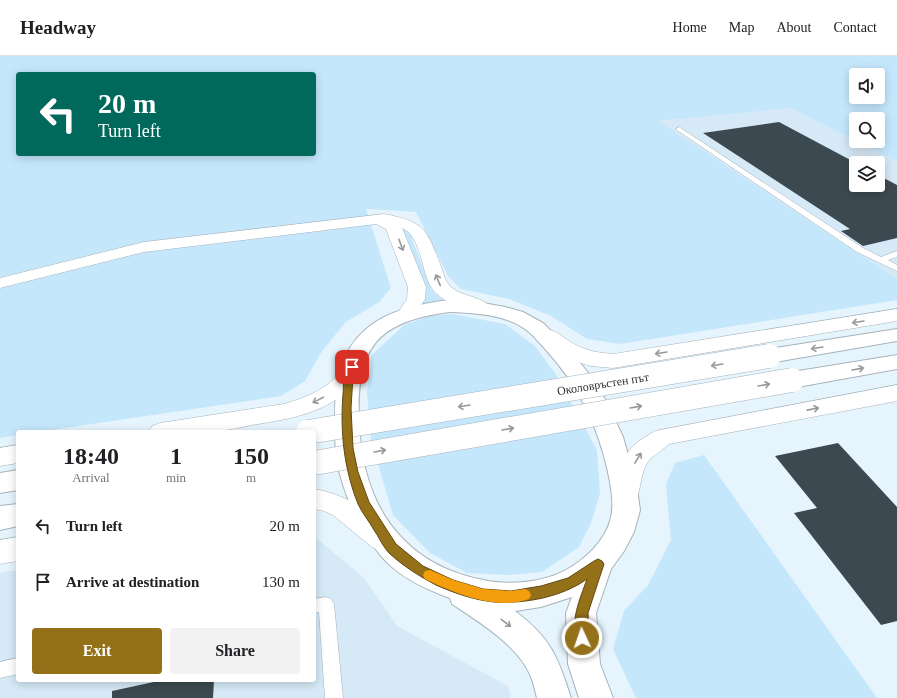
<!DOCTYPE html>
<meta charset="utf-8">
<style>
:root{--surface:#fff;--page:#f2f2f2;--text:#202124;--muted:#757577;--line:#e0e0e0;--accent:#947018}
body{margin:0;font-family:Georgia,serif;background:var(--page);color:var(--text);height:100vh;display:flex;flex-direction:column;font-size:15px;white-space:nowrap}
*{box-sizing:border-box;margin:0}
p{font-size:13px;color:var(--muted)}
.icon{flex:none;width:22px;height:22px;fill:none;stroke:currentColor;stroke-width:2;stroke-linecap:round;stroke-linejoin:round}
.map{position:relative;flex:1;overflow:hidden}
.panel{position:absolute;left:16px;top:374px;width:300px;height:252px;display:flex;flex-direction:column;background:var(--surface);border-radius:4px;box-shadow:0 2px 10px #0003}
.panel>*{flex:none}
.guide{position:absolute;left:16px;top:16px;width:300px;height:84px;border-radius:4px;box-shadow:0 2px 10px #0003;background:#00695c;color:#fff;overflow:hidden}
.fabs{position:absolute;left:849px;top:12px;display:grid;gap:8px}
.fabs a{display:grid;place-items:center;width:36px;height:36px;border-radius:4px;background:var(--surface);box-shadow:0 2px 10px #0003;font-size:20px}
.pin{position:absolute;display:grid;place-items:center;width:34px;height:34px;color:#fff;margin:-17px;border-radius:8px;box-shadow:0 2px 6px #0006}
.me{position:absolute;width:44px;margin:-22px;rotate:357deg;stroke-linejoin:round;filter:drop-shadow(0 0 3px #0008)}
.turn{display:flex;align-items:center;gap:14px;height:84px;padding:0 16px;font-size:18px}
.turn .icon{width:52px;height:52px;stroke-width:2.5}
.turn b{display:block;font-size:28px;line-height:34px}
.eta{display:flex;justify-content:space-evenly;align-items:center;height:68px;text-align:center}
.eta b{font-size:24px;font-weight:600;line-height:28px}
.cta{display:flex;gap:8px;margin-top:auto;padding:8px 16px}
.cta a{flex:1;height:46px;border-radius:4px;background:var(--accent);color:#fff;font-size:16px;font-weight:600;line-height:46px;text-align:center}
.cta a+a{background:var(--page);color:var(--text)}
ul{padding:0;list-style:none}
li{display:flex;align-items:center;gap:12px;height:56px;padding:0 16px}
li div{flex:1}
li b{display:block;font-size:15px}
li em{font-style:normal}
header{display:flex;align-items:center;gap:24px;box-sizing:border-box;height:56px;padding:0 20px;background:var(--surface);border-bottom:1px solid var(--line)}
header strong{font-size:19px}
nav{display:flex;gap:22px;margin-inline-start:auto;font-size:14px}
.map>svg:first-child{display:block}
</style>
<header>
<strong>Headway</strong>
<nav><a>Home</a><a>Map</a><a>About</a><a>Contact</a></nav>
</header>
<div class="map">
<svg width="897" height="642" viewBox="0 0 897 642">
<rect width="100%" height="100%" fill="#e6f4fd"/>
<g fill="#d5e9f6" fill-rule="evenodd">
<path d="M791 52 897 105V223L657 65ZM856 107H878V129H856Z"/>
<path d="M314 480 364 522 397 570 508 630 511 642H0V517L18 514V624H314Z"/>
</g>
<g fill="#c5e7fc" fill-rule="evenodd">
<path d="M0 0H897V105L856 85H878V63H856V85L791 52 658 65 897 223V244L620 288 587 283 551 260 509 243 461 233 448 220 416 156 366 153 391 232 379 246 346 266 322 295 305 325 281 340 38 376H18V379L0 382ZM18 18H314V98H18ZM856 19H878V41H856Z"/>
<path d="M404 173 410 178 431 233 439 241 448 246 418 249 423 230 403 174Z"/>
<path d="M452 258 505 268 535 290 555 317 597 394 600 437 591 467 579 491 542 516 510 519 467 517 430 497 393 459 371 384 367 336 372 299 404 269 429 260Z"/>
<path d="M704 399 877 642H636L613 593 624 555 648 529 671 484 666 428 675 407Z"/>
</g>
<g fill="#3d4950">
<path d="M779 66 856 107V129H878V119L897 129V182L863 190 841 175 850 173 703 77Z"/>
<path d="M838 387 897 451V565L881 569 794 457 817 452 775 400Z"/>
<path d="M163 624H214L213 642H112V635Z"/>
</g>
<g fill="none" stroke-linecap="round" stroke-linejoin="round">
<g stroke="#a6b3bb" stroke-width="1">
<g id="service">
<path d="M679 71 863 192 881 201 897 195V201L888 204 897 209V215L857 196 677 74 676 73Z"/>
<path d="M326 541 331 543 334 548 343 642H325L319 556 314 557V543Z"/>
<path d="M18 602V618L0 622V606Z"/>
</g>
</g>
<g stroke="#a6b3bb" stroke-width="1">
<g id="minor">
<path d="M384 158C426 166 426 173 441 210 443 216 445 225 450 230 460 241 483 240 490 251L488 255C478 257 470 253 460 250 451 247 441 243 434 235 420 218 423 181 402 172L426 231 425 243 413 262 406 264 399 262 397 258 407 243 408 231 386 173 376 168 144 196 0 232V222L144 186Z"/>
<path d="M897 253V265L613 312C606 311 598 311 591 310 574 306 546 292 536 278L539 274C555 270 563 283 576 289 588 295 599 297 613 298Z"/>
<path d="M349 313 356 315 359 320C337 356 290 363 252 369 239 372 226 374 213 376 192 378 170 376 149 376L152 370 160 367 284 348C298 344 312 339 324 331 334 325 338 316 349 313Z"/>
<path d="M897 329V345L669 388C664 393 657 397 651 402 640 413 642 433 635 446L626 449 617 446 613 439C618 422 621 402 634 389 640 384 648 379 655 375Z"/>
<path d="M18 389V407L0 410V392Z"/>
<path d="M314 433C340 436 383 459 394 483L390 491 381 495 372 491 333 459 324 455 314 453Z"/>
<path d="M18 481V505L0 508V484Z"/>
</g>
</g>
<g stroke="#a6b3bb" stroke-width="2">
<path id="primary" d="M449 244 483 247 505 251 523 256 543 267 569 293 593 323 606 345 623 381 636 427 640 454 634 476 624 495 611 513 596 557 600 608 613 642H579L568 608 566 557 572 541 541 551 515 555C551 582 558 601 571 642H537C535 635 534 628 531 621 519 590 479 566 452 548L450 542C425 533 399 521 381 500 360 474 343 438 337 405 335 391 335 377 335 363 335 329 339 297 365 274 387 254 420 248 449 244ZM449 256C476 257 507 258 529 276 535 281 540 288 546 294 578 329 598 370 608 416 611 432 615 449 610 465 604 486 584 504 566 514 544 526 513 529 488 525 402 510 362 449 359 365 356 292 376 266 449 256Z"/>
</g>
<g stroke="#a6b3bb" stroke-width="2">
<g id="trunk">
<path d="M897 273V285L769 307 762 305 758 300 762 295 769 293Z"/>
<path d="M897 299V313L792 332 784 329 781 324 784 319 792 316Z"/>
<path d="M18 414V434L0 437V417Z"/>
<path d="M18 448V470L0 474V450Z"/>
</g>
</g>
<use href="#service" fill="#fff" fill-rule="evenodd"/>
<use href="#minor" fill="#fff" fill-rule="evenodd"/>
<use href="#primary" fill="#fff" fill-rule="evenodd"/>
<use href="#trunk" fill="#fff" fill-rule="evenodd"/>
<g stroke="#a6b3bb" stroke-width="25" stroke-linecap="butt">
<g id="trunk-bridge">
<path d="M308 376 769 300"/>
<path d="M314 407 792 324"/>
</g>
</g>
<use href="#trunk-bridge" stroke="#fff" stroke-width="24"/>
</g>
<defs><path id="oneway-shaft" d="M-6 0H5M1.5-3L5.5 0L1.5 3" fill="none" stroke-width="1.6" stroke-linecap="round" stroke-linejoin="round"/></defs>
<g stroke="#96989a">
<use href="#oneway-shaft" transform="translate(401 189) rotate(70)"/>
<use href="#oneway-shaft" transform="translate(438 224) rotate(-112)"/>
<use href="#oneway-shaft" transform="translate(858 266) rotate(171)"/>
<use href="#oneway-shaft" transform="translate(817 292) rotate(171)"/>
<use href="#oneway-shaft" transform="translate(661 297) rotate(171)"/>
<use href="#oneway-shaft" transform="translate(717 309) rotate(171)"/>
<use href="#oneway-shaft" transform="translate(858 313) rotate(-10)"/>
<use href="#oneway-shaft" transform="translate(764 329) rotate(-10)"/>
<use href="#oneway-shaft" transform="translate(318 344) rotate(152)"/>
<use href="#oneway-shaft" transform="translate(464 350) rotate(171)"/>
<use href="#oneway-shaft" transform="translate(636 351) rotate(-10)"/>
<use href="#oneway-shaft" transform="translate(813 353) rotate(-11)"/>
<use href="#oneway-shaft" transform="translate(508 373) rotate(-10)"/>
<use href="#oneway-shaft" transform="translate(380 395) rotate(-10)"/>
<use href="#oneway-shaft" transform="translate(638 402) rotate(-58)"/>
<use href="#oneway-shaft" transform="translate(506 567) rotate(37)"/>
</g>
<path fill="#947018" stroke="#604910" d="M352 308 356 311 353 320 351 352 353 392 358 416 369 446 396 488 423 510 453 524 483 533 511 535 541 530 568 522 594 505 598 503 602 505 604 508 588 557 589 582 587 587 582 589 578 587C569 566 580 543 587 523 562 541 525 548 494 546 474 544 454 537 436 529 419 520 403 510 389 497 383 491 379 481 374 474 369 465 362 457 358 448 344 413 340 376 343 338 344 330 342 310 352 308Z"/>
<path fill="#f59e0b" d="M430 514 453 524 483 533 511 535 525 533 529 535 531 539 529 543C497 555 454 537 425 523L423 519 425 515Z"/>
<g text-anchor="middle" stroke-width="4" stroke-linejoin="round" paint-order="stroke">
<g font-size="12" fill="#2d3236" stroke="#fff">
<text transform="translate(603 328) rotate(-9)" y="4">Околовръстен път</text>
</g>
</g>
</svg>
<div class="fabs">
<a><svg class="icon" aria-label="sound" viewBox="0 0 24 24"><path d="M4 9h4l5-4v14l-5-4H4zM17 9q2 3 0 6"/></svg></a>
<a><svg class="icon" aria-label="search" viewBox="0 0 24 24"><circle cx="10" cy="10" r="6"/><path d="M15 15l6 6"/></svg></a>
<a><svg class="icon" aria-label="layers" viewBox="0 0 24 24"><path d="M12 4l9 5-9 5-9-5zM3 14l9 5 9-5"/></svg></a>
</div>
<div class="pin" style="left:352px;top:311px;background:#d93025"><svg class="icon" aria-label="arrive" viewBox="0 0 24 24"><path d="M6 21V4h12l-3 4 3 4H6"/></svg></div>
<svg class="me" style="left:582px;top:582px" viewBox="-20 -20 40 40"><circle r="17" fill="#947018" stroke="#fff" stroke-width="3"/><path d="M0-11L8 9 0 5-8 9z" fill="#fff"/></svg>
<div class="guide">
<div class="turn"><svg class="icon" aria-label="left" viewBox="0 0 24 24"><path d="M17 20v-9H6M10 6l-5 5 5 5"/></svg><div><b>20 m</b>Turn left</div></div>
</div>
<section class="panel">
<div class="eta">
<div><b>18:40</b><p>Arrival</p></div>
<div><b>1</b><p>min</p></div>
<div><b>150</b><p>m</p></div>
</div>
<ul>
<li><svg class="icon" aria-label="left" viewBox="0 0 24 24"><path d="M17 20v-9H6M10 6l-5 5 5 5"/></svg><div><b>Turn left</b></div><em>20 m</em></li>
<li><svg class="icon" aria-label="arrive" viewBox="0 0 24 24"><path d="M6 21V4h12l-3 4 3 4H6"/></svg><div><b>Arrive at destination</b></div><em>130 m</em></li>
</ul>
<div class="cta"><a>Exit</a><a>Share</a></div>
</section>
</div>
